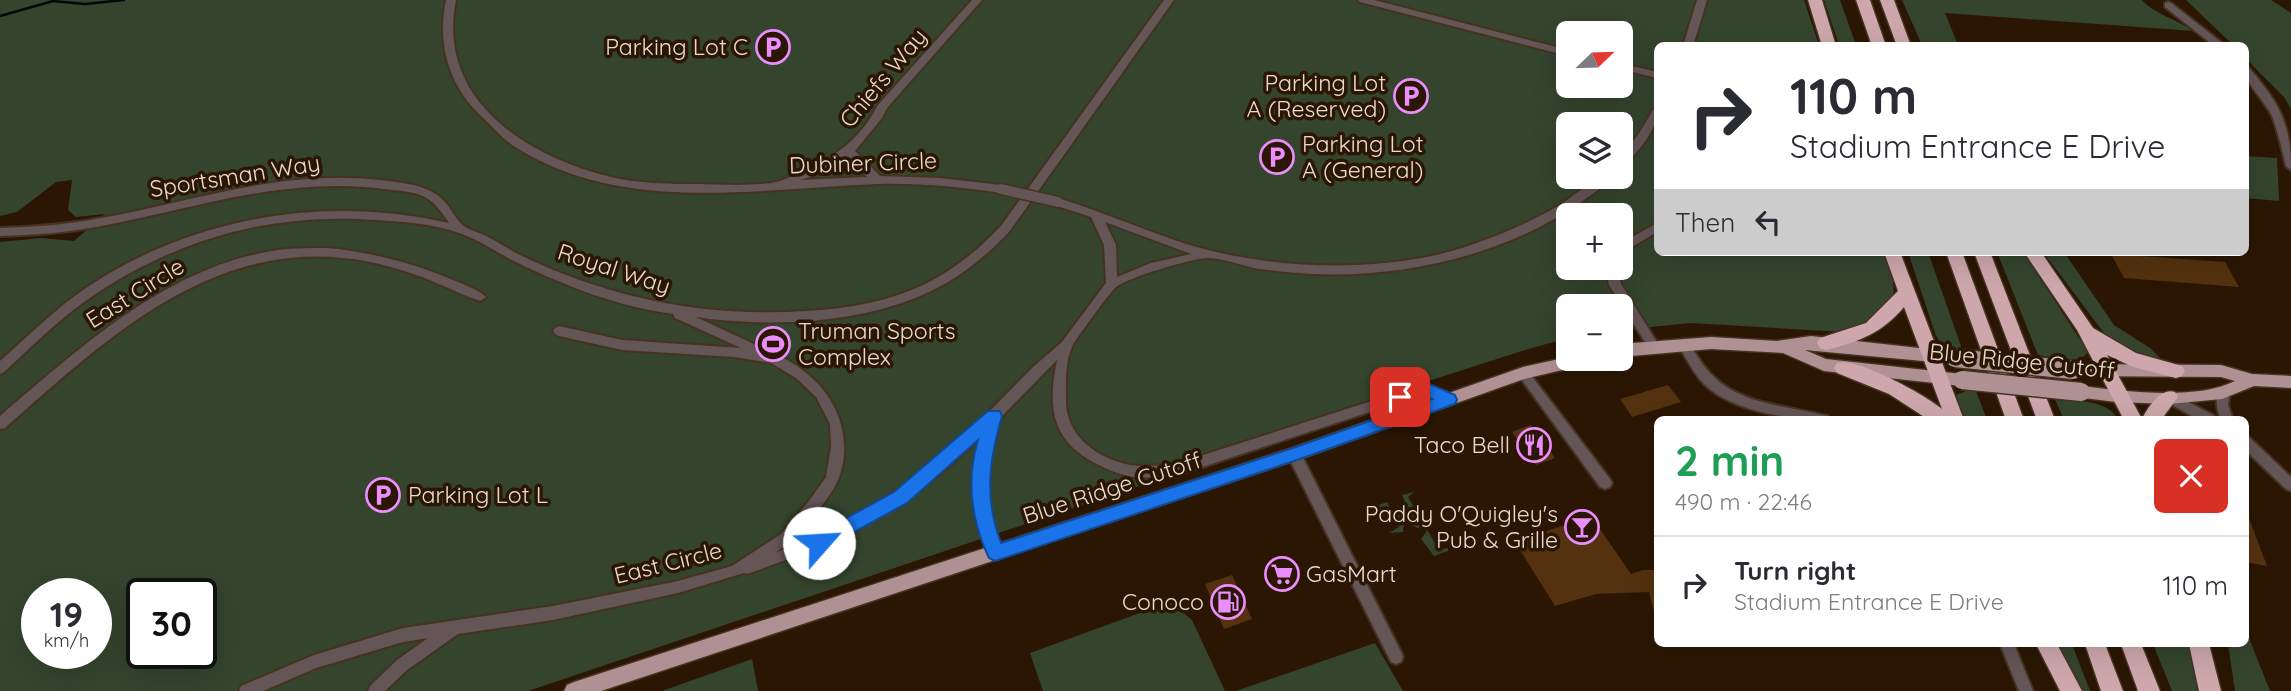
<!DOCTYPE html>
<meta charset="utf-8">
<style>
:root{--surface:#fff;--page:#f7f7f7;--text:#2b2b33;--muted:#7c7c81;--line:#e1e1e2}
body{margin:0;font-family:Quicksand,sans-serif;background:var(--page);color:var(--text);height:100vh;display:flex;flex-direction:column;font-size:26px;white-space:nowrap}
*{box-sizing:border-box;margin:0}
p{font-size:23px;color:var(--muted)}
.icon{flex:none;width:38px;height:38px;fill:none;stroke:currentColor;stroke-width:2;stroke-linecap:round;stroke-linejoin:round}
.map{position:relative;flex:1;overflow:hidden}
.panel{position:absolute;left:1654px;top:416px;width:595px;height:231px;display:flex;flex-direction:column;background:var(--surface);border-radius:10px;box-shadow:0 7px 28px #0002}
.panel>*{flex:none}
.guide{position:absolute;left:1654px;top:42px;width:595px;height:214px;border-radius:10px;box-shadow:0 7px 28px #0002;background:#fff;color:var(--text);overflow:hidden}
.needle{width:46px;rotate:67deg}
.tools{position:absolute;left:1556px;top:21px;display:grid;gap:14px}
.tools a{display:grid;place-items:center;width:77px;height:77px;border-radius:10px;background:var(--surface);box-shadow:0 7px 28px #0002;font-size:35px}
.speed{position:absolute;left:21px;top:578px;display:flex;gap:14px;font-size:35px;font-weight:700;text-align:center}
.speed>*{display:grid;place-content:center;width:91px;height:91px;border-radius:50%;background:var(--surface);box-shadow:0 7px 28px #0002;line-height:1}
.speed small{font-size:18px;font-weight:400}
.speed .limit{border:4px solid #111;border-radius:10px;background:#fff;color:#111}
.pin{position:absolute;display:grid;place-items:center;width:60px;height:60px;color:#fff;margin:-30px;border-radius:14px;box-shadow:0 4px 10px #0006}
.me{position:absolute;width:77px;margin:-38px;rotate:64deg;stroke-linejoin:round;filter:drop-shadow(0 0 5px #0008)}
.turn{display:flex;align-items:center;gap:24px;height:147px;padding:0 21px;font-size:32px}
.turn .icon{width:91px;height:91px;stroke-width:2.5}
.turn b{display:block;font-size:49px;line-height:60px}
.then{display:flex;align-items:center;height:66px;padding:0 21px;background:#0003;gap:14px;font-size:26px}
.round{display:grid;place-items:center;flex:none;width:74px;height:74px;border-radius:10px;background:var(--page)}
.headline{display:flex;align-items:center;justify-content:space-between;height:119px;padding:0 21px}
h1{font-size:42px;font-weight:700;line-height:52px;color:#1e9e55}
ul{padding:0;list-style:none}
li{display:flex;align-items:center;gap:21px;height:98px;padding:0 21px;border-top:2px solid var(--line)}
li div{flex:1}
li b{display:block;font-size:26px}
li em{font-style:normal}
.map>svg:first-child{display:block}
</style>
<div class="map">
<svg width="2291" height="691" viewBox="0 0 2291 691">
<rect width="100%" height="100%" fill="#2a1603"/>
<g fill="#34442d" fill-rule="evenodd">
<path d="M0 0H1804L1819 45 1657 46V252H1884L1893 281 1894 298 1864 326 1843 332 1691 323 1621 330 1620 306H1568V338L1525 350 1177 462 1139 486 528 691H0V242L41 238 74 241 105 214 76 217 68 210 72 180 56 182 17 212 0 216ZM1568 33H1620V86H1568ZM1568 124H1620V177H1568ZM1568 215H1620V268H1568ZM37 593H96V653H37ZM142 593H201V653H142Z"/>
<path d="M1824 0H1840L1856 45H1839Z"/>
<path d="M1902 0H2142C2151 12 2178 20 2193 31L1945 13 1958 45H1922Z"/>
<path d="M2186 0H2271L2291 13V109L2284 97 2245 58V46L2233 45Z"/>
<path d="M2245 156 2277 158 2279 201 2245 198Z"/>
<path d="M1908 252H1928L1962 349 1943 345 1936 336Z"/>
<path d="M1997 252H2023L2088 352 2078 362 2038 355Z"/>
<path d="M2043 252H2064L2114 325 2150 348 2167 365 2128 351 2107 337Z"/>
<path d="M1966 391H1976L1987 420H1964L1956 395Z"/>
<path d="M2055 399C2074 401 2109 399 2118 420H2064Z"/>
<path d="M1414 492 1408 497 1439 550 1448 548V551L1434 556 1421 539 1427 531 1404 523 1403 532 1389 533 1399 527 1386 506 1378 509 1376 506 1387 502 1391 509 1406 504 1402 495Z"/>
<path d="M1170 602 1192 620 1225 691H1043L1030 653Z"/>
<path d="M2245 628 2270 691H2235L2228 644H2245Z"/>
<path d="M1375 643 1403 691H1236Z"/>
<path d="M2052 644H2072L2090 691H2077Z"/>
<path d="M2153 644H2190L2201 691H2172Z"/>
<path d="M752 659 758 691H662Z"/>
</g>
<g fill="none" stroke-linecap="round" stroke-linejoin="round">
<path stroke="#00060b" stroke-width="2.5" d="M0 16 53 1 85 4 124 0"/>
</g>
<g fill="#54320f">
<path d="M2111 254 2225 262 2239 287 2124 278Z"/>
<path d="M1668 385 1681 402 1632 417 1620 399Z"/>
<path d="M1531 425 1555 458 1536 465 1512 432Z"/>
<path d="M2246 510 2267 566 2245 562Z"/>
<path d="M1591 516 1631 574 1643 570H1657V612H1654L1649 592 1596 594 1555 606 1515 542Z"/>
<path d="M1232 575 1252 619 1224 629 1205 584Z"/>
</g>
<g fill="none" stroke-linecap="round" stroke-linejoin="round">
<g stroke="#453220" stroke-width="4">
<g id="minor">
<path d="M446 0H456C436 98 524 155 607 176 638 184 671 184 702 184 721 185 759 186 776 182 782 181 790 177 796 174 833 159 859 141 878 105L972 0H982L887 108 882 118 855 151 880 176 940 178 1001 185 1007 189 1001 193C961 187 920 183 879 184 758 188 620 216 512 145 501 137 491 125 481 116 448 84 437 44 446 0ZM848 157 867 177 801 180 828 170Z"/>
<path d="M1164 0H1174L1009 232C987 255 962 276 933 290 865 324 770 328 696 317L769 351 771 354C786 357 801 368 812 378 840 403 853 444 838 480 832 494 820 508 810 520 799 533 790 543 775 553L845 522 906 485 962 439 1033 367 1062 342 1106 283 1104 245 1091 217 1054 205 1052 202 1058 198C1104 212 1147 232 1193 246 1275 270 1389 274 1471 245 1501 235 1530 222 1558 206 1576 196 1591 177 1612 177 1606 186 1593 193 1584 200 1507 255 1405 278 1312 274 1295 273 1276 271 1259 269 1243 266 1224 258 1207 258 1190 259 1129 277 1116 287 1112 290 1074 341 1072 347 1065 362 1066 383 1066 399 1065 435 1096 458 1130 465 1143 467 1158 465 1172 465L1425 384 1453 395 1455 399 1453 403 1449 404 1424 394 1172 477C1159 477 1146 478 1134 477 1120 475 1106 469 1093 462 1050 438 1048 405 1057 360L1000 418 990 454 986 479 988 504 1002 553 1000 557 995 559 990 557C972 517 968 475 984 434L944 471 915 493 855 531 822 547 747 574 744 573 678 593 553 620 458 634 407 670 385 691H368L370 686 397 660 428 638 403 642 316 668 263 691H239L241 686 314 655 403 628 553 606 678 581 732 566 781 534 809 501 826 477 831 447 830 424 816 397 796 378 771 363 734 357 622 350 559 336 555 334 553 331 555 328 559 326 622 340 741 348 675 318 673 314C620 307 567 287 518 263 499 254 481 241 462 234 430 222 391 221 357 219 258 215 164 245 84 302 55 323 30 348 4 372L0 374V361C24 340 47 317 72 298 179 219 320 193 449 223 443 214 436 204 428 199 418 192 403 191 392 190 288 174 196 209 96 227 64 233 32 235 0 236V228C32 227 64 225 96 219 192 202 280 169 380 180 401 183 429 184 444 201 451 208 456 220 464 226 469 230 478 232 484 235 495 240 505 247 516 253 607 298 705 318 806 311 846 309 888 302 925 284 954 270 979 249 1001 226ZM1105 222 1191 254 1151 263 1117 277 1116 245Z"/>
<path d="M1358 0H1374L1568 50V56L1360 2Z"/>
<path d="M1697 0H1707L1693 46H1683Z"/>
<path d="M2168 2 2171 3 2226 46H2214L2165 7V3Z"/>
<path d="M1620 63 1657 72V78L1620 69Z"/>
<path d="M2245 67 2249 68C2279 103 2291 123 2291 170L2286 166C2282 149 2278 132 2272 116 2264 99 2245 85 2245 67Z"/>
<path d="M1657 109C1658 131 1638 150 1624 167L1620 168V156L1638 135 1653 110Z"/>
<path d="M1657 223V232L1620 254V244Z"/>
<path d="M327 248C373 252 416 264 458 282 467 286 479 290 486 297L480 301C467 297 454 290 441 285 417 274 391 266 365 261 217 233 107 338 5 428L0 429V416C81 347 168 266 278 250 294 248 311 248 327 248Z"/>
<path d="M1606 268H1618L1621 284 1658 344 1660 347 1658 350H1650L1609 285Z"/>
<path d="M1684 339 1688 341C1696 354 1703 367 1714 377 1741 404 1787 406 1823 415L1828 416 1829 420C1791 420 1734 412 1705 385 1693 373 1686 358 1678 344L1680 341Z"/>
<path d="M1523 368 1527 370 1610 479 1612 483 1610 487 1605 489 1600 487 1519 376 1517 373 1519 370Z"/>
<path d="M2224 387 2228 388 2230 392 2228 405 2233 420H2221C2217 409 2214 400 2220 388Z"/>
<path d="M2169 392 2215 416 2216 420H2199L2165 401 2163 397 2165 393Z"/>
<path d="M2245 437 2250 438 2291 477V491L2286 489 2245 450Z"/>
<path d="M1294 449 1299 450 1401 652 1403 657 1401 662 1396 664 1391 662 1287 454 1289 450Z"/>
<path d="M2000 644H2014L2033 691H2019Z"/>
</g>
</g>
<g stroke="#453220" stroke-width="3">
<g id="major">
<path d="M1811 336 1955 352 1961 354 1963 358 1961 362 1955 364 1805 350 1826 359 1962 374 1968 375 1970 380 1968 385 1962 386 1824 371 1783 353 1711 349 1620 357V345L1633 343 1711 337 1777 341Z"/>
<path d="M1568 357V359H1594L1592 363 1524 379 1294 461 601 691H564L567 685 574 682 1292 448 1523 367Z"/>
<path d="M2073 364 2221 365 2252 374 2291 376V388L2254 386 2222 399 2169 404 2116 402 2075 397 2073 392 2075 387 2081 386C2124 391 2195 401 2235 381L2221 377 2073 376 2067 374 2065 370 2067 366Z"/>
</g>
</g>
<g stroke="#453220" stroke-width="3">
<g id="highway">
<path d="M1808 0H1822L1836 46H1822Z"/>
<path d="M1856 0H1870L1886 46H1872Z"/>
<path d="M1880 0H1894L1911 46H1897Z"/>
<path d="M1884 252H1900L1964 420H1929L1889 394 1837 373 1834 368 1837 363C1857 357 1925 395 1942 409L1904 307C1882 333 1859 342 1826 350L1820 348 1817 343 1820 338 1866 323 1898 291Z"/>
<path d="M1946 252H1962L2024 420H2006Z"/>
<path d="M1974 252H1990L2055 420H2037Z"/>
<path d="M2024 252H2041L2093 328 2136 353 2182 366 2185 371 2182 376 2176 378 2133 367 2107 355 2142 419C2148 407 2161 387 2175 392L2178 397 2161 420H2124L2077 330Z"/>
<path d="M2036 644H2057L2082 691H2060Z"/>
<path d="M2085 644H2105L2123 691H2101Z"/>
<path d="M2121 644H2141L2160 691H2138Z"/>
<path d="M2189 644H2209L2221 691H2199Z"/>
</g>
</g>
<use href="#minor" fill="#645557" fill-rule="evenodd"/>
<use href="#major" fill="#af9093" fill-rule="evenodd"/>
<use href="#highway" fill="#cda7ab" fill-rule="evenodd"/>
<g stroke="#453220" stroke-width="13" stroke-linecap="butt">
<path id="minor-bridge" d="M1001 189 1058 202"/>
</g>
<g stroke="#453220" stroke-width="21" stroke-linecap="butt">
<g id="major-bridge">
<path d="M1955 358 2073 370"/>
<path d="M1962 380 2081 392"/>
</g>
</g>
<use href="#minor-bridge" stroke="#645557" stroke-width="10"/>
<use href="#major-bridge" stroke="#af9093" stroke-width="18"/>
</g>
<path fill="#1a73e8" stroke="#114b97" stroke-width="2" d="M1425 382 1455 395 1457 400 1455 404 1294 461 995 561 989 558C971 520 966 480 978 440L907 503 825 548 819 551 812 548 810 543 812 537 894 492 988 411H1000L1002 416C989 461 984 498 1001 543L1293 448 1432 399 1424 395 1400 403 1394 401 1392 397 1394 392Z"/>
<defs>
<g id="parking-ring" transform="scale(1.75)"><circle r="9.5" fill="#2a1603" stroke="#eb8dfc" stroke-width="1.5"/><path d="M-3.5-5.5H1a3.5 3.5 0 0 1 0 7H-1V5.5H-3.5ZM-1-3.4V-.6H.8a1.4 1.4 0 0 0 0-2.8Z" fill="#eb8dfc"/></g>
<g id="stadium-ring" transform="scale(1.75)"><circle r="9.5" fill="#2a1603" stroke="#eb8dfc" stroke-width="1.5"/><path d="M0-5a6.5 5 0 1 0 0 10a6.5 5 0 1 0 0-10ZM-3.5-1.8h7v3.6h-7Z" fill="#eb8dfc"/></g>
<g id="restaurant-ring" transform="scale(1.75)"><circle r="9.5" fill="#2a1603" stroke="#eb8dfc" stroke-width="1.5"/><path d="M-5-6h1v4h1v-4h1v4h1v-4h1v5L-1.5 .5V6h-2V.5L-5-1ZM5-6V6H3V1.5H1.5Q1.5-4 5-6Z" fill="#eb8dfc"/></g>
<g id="bar-ring" transform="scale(1.75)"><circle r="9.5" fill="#2a1603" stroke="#eb8dfc" stroke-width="1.5"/><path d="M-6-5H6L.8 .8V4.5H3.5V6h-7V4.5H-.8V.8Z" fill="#eb8dfc"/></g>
<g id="supermarket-ring" transform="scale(1.75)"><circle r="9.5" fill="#2a1603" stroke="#eb8dfc" stroke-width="1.5"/><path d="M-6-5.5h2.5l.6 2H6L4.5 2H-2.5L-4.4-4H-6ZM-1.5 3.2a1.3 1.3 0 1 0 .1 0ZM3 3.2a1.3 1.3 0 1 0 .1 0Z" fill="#eb8dfc"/></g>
<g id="fuel-ring" transform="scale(1.75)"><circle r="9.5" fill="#2a1603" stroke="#eb8dfc" stroke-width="1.5"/><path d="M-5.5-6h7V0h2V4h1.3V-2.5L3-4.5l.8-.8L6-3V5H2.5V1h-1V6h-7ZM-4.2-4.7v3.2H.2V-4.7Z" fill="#eb8dfc"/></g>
</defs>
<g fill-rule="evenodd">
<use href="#parking-ring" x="773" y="47"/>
<use href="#parking-ring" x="1411" y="96"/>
<use href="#parking-ring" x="1277" y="157"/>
<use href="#stadium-ring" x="773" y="344"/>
<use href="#restaurant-ring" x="1534" y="445"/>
<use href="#parking-ring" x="383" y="495"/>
<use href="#bar-ring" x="1582" y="527"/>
<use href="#supermarket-ring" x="1282" y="574"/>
<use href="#fuel-ring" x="1228" y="602"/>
</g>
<g text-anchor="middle" stroke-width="7" stroke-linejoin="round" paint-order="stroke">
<g font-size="23" fill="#e9dbcf" stroke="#2a1603" text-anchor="end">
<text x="748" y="55">Parking Lot C</text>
<text x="1386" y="91">Parking Lot<tspan x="1386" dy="26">A (Reserved)</tspan></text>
<text x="1302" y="152" text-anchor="start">Parking Lot<tspan x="1302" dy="26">A (General)</tspan></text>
<text x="798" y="339" text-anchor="start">Truman Sports<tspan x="798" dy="26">Complex</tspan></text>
<text x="1510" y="453">Taco Bell</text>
<text x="408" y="503" text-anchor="start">Parking Lot L</text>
<text x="1558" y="522">Paddy O'Quigley's<tspan x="1558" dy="26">Pub &amp; Grille</tspan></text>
<text x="1306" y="582" text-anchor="start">GasMart</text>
<text x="1204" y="610">Conoco</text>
</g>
<g font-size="23" fill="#e9dbcf" stroke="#2a1603">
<text transform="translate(883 78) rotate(-50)" y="8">Chiefs Way</text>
<text transform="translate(863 163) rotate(-2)" y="8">Dubiner Circle</text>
<text transform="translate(235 176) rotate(-9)" y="8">Sportsman Way</text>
<text transform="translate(614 269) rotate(18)" y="8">Royal Way</text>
<text transform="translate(135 293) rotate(-32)" y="8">East Circle</text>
<text transform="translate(2022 361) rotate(6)" y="8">Blue Ridge Cutoff</text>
<text transform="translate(1112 488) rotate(-18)" y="8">Blue Ridge Cutoff</text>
<text transform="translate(668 563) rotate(-14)" y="8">East Circle</text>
</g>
</g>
</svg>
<div class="tools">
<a><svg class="needle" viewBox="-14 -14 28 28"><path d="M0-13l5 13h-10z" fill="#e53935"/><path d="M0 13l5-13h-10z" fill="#7c7c81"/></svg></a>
<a><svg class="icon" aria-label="layers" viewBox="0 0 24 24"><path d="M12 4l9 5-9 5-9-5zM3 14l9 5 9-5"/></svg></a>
<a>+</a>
<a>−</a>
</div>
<div class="speed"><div>19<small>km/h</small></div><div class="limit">30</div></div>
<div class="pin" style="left:1400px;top:397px;background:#d93025"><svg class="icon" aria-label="arrive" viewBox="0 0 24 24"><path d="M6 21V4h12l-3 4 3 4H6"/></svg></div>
<svg class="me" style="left:819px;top:543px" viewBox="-20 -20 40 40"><circle r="19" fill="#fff"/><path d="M0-13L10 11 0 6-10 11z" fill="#1a73e8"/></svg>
<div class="guide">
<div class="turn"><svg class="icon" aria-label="right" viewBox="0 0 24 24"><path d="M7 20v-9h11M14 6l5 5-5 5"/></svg><div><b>110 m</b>Stadium Entrance E Drive</div></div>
<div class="then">Then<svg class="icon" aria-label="left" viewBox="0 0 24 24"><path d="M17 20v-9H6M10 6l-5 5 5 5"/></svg></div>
</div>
<section class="panel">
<div class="headline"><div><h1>2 min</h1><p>490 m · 22:46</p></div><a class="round" style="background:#d93025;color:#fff"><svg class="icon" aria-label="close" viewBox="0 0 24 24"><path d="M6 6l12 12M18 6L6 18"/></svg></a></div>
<ul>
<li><svg class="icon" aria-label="right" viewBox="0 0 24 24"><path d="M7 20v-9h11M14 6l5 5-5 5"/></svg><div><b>Turn right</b><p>Stadium Entrance E Drive</p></div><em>110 m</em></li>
</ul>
</section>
</div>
